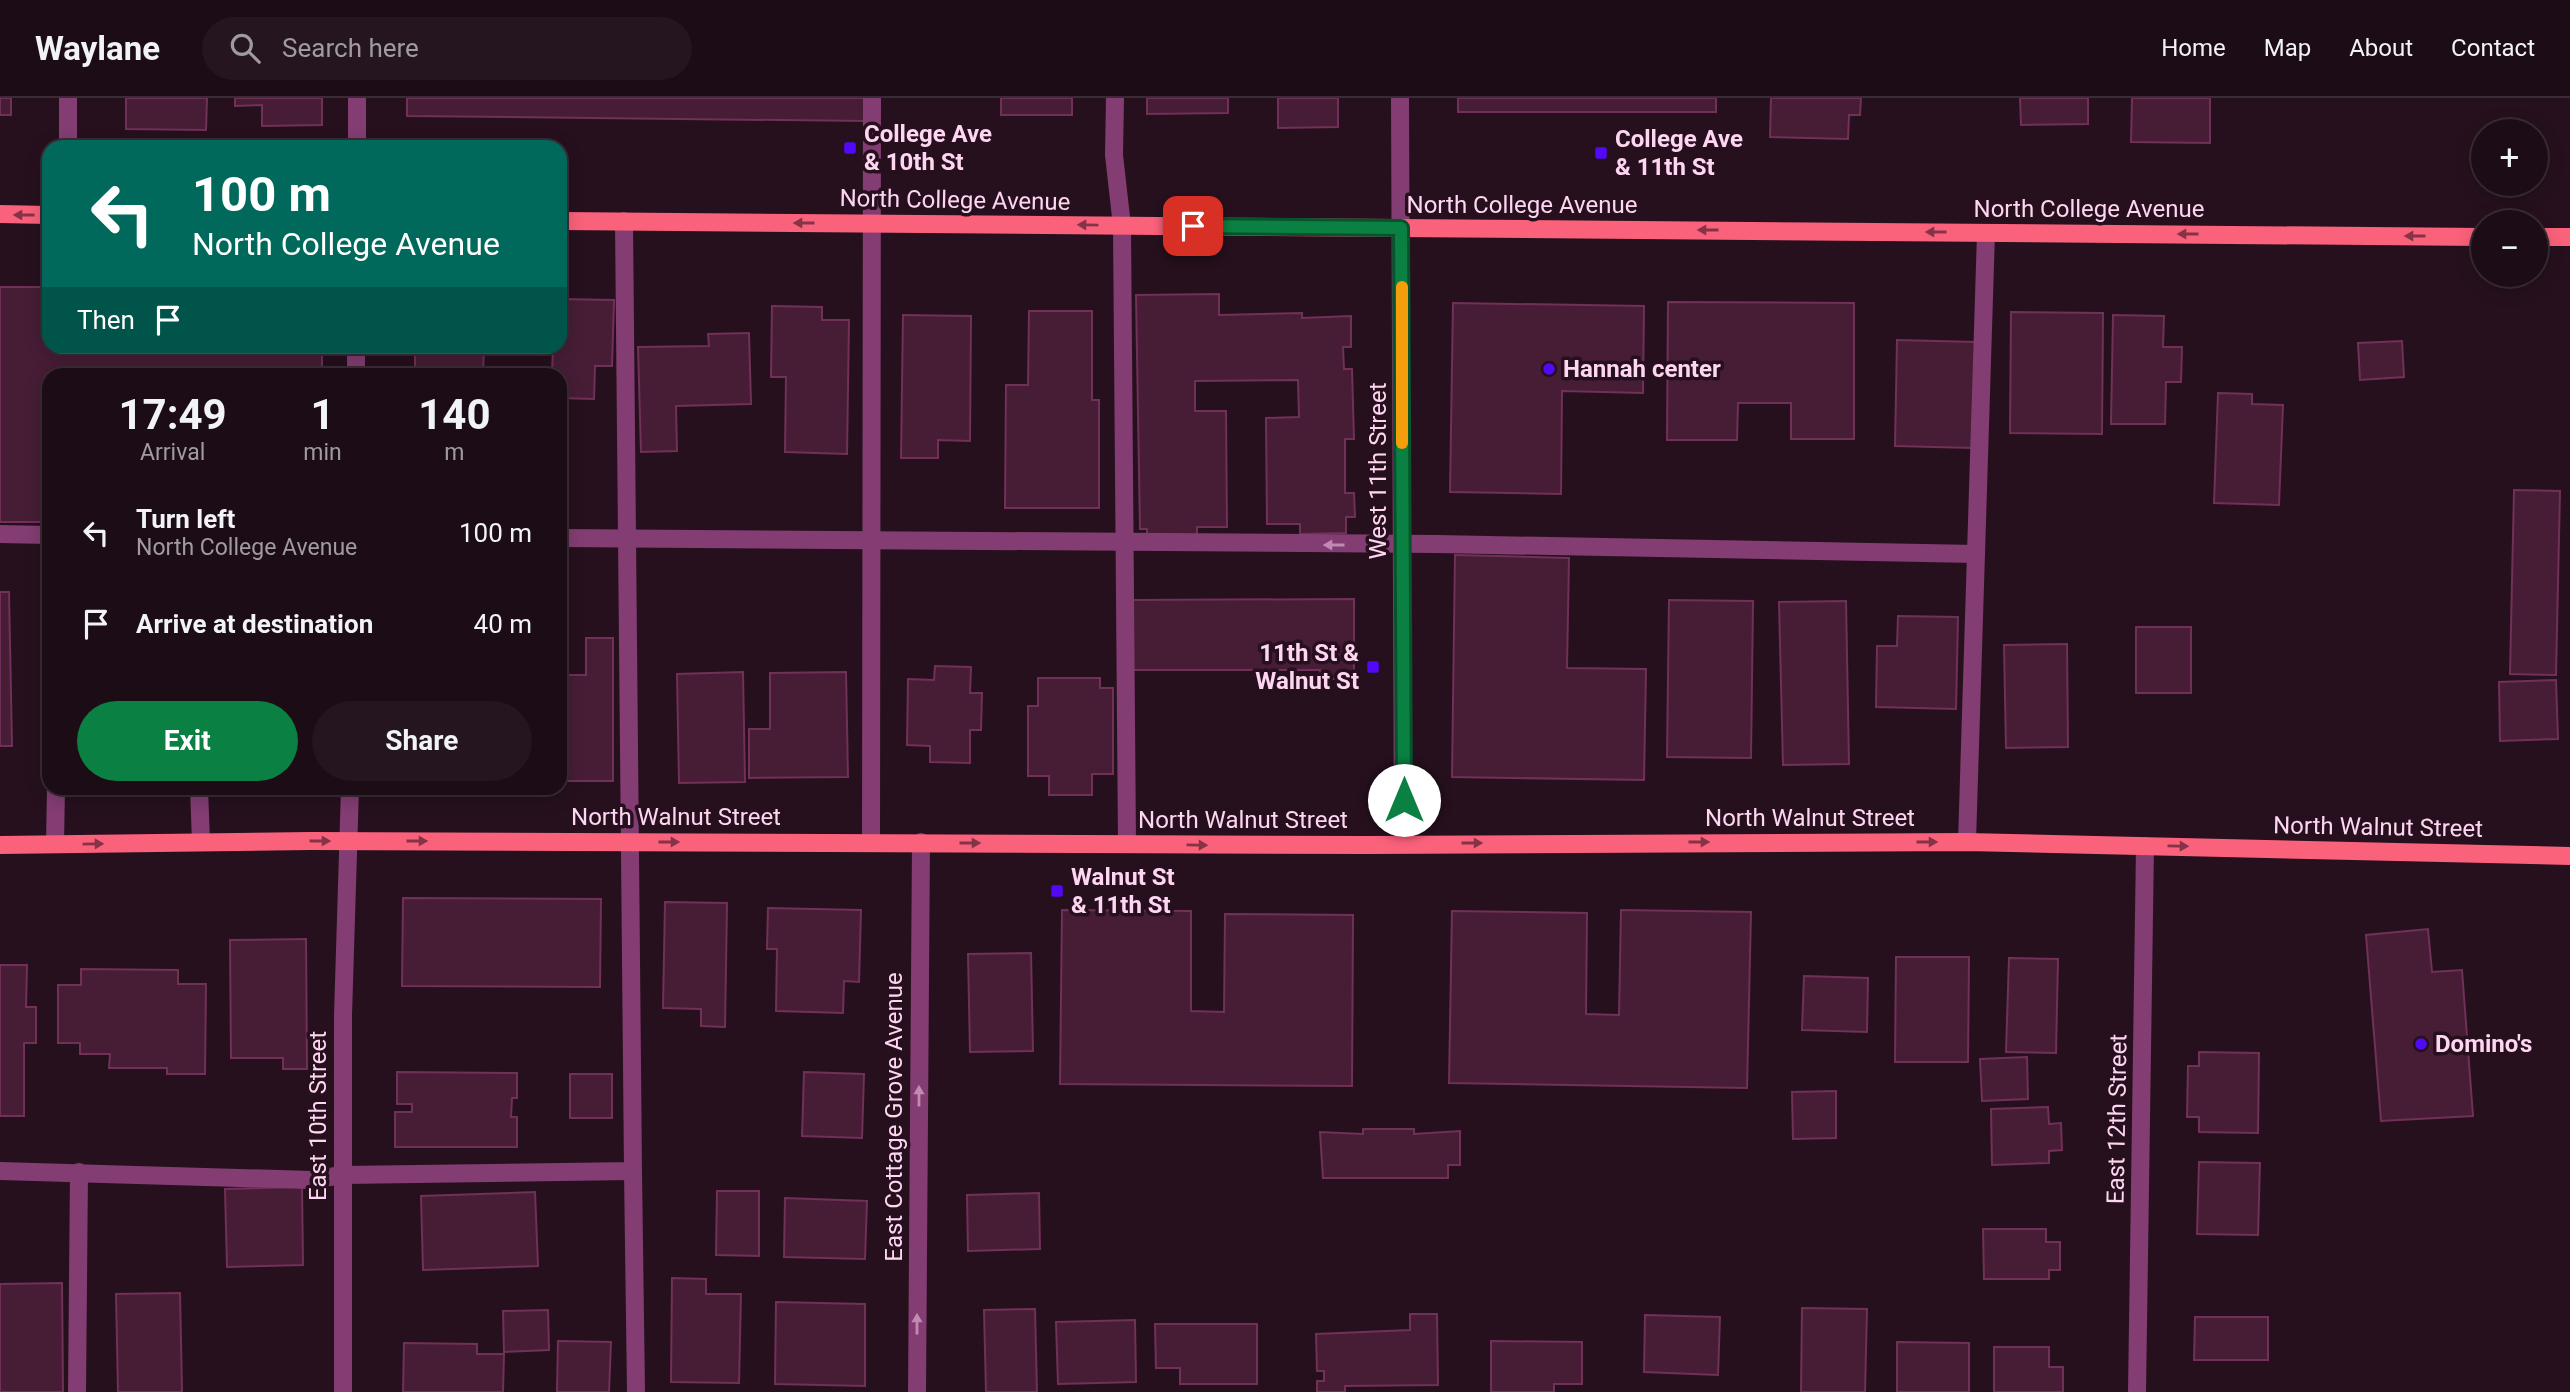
<!DOCTYPE html>
<meta charset="utf-8">
<style>
:root{--surface:#1c0c16;--page:#25151f;--text:#f1f3f6;--muted:#a09ba1;--line:#3a2c35;--accent:#0b8043}
body{margin:0;font-family:Roboto,sans-serif;background:var(--page);color:var(--text);height:100vh;display:flex;flex-direction:column;font-size:26px;white-space:nowrap}
*{box-sizing:border-box;margin:0}
p{font-size:23px;color:var(--muted)}
.icon{flex:none;width:38px;height:38px;fill:none;stroke:currentColor;stroke-width:2;stroke-linecap:round;stroke-linejoin:round}
.map{position:relative;flex:1;overflow:hidden}
.details{position:absolute;left:42px;top:270px;width:525px;height:427px;display:flex;flex-direction:column;background:var(--surface);border-radius:21px;box-shadow:0 4px 18px #0003,0 0 0 2px var(--line)}
.details>*{flex:none}
.top-card{position:absolute;left:42px;top:42px;width:525px;height:214px;border-radius:21px;box-shadow:0 4px 18px #0003,0 0 0 2px var(--line);background:#00695c;color:#fff;overflow:hidden}
.tools{position:absolute;left:2471px;top:21px;display:grid;gap:14px}
.tools a{display:grid;place-items:center;width:77px;height:77px;border-radius:50%;background:var(--surface);box-shadow:0 4px 18px #0003,0 0 0 2px var(--line);font-size:35px}
.pin{position:absolute;display:grid;place-items:center;width:60px;height:60px;color:#fff;margin:-30px;border-radius:14px;box-shadow:0 4px 10px #0006}
.me{position:absolute;width:77px;margin:-38px;rotate:0deg;stroke-linejoin:round;filter:drop-shadow(0 0 5px #0008)}
.turn{display:flex;align-items:center;gap:24px;height:147px;padding:0 35px;font-size:32px}
.turn .icon{width:91px;height:91px;stroke-width:2.5}
.turn b{display:block;font-size:49px;line-height:60px}
.then{display:flex;align-items:center;height:66px;padding:0 35px;background:#0003;gap:14px;font-size:26px}
.eta{display:flex;justify-content:space-evenly;align-items:center;height:119px;text-align:center}
.eta b{font-size:42px;font-weight:700;line-height:49px}
.action{display:flex;gap:14px;margin-top:auto;padding:14px 35px}
.action a{flex:1;height:80px;border-radius:42px;background:var(--accent);color:#fff;font-size:28px;font-weight:700;line-height:80px;text-align:center}
.action a+a{background:var(--page);color:var(--text)}
ul{padding:0;list-style:none}
li{display:flex;align-items:center;gap:21px;height:91px;padding:0 35px}
li div{flex:1}
li b{display:block;font-size:26px}
li em{font-style:normal}
header{display:flex;align-items:center;gap:42px;box-sizing:border-box;height:98px;padding:0 35px;background:var(--surface);border-bottom:2px solid var(--line)}
header strong{font-size:33px}
nav{display:flex;gap:38px;margin-inline-start:auto;font-size:24px}
.search{width:490px;height:63px;background:var(--page);display:flex;align-items:center;gap:18px;box-sizing:border-box;padding:0 24px;border-radius:38px;color:var(--muted);font-size:26px}
.map>svg:first-child{display:block}
</style>
<header>
<strong>Waylane</strong>
<div class="search"><svg class="icon" aria-label="search" viewBox="0 0 24 24"><circle cx="10" cy="10" r="6"/><path d="M15 15l6 6"/></svg>Search here</div>
<nav><a>Home</a><a>Map</a><a>About</a><a>Contact</a></nav>
</header>
<div class="map">
<svg width="2570" height="1294" viewBox="0 0 2570 1294">
<rect width="100%" height="100%" fill="#26101e"/>
<g fill="#461d35" stroke="#713057" stroke-width="2">
<rect x="0" y="0" width="11" height="17"/>
<path d="M126 0H207L206 32 126 31Z"/>
<path d="M235 0H322V27L262 28V7L235 8Z"/>
<path d="M407 0H866L867 23 407 18Z"/>
<rect x="1001" y="0" width="71" height="17"/>
<path d="M1147 0H1228V15L1147 16Z"/>
<path d="M1278 0H1338V29L1278 30Z"/>
<rect x="1458" y="0" width="258" height="14"/>
<path d="M1771 0H1861L1860 17H1849L1848 41 1770 39Z"/>
<path d="M2020 0H2088V26L2021 27Z"/>
<path d="M2132 0H2210V45L2131 44Z"/>
<path d="M0 189H49V248H322V276H49V424H0Z"/>
<path d="M1219 196V217L1302 215V220L1351 218V249H1343L1344 271H1352L1354 341H1345V395H1354L1355 419H1346V435L1300 436V426H1267L1266 320 1299 319 1298 282 1195 283V313H1226L1227 429H1197V437L1147 438V431H1140L1136 197Z"/>
<path d="M560 201 614 202 612 268H595L594 301 560 300V276H552L553 248H560Z"/>
<path d="M1668 204 1854 205V341H1791V305H1738L1737 342H1667Z"/>
<path d="M1453 205 1644 208 1643 295 1562 293 1561 396 1450 394Z"/>
<path d="M772 208 822 209V222H849L847 356 785 354 786 279H771Z"/>
<path d="M1029 213H1092V302H1099V410H1005L1006 287H1028Z"/>
<path d="M2011 214 2103 215 2102 336 2010 335Z"/>
<path d="M903 217 971 218 970 343 938 342V360H901Z"/>
<path d="M2113 217 2164 218 2163 249H2182L2181 284H2166L2165 326H2111Z"/>
<path d="M749 235 751 306 676 308 677 353 641 354 638 249 709 248 708 236Z"/>
<path d="M1897 242 1976 244 1973 350 1895 348Z"/>
<path d="M2402 243 2404 279 2360 282 2358 245Z"/>
<path d="M415 248H484L483 276H415Z"/>
<path d="M2218 295 2252 296V306L2283 307 2279 407 2214 405Z"/>
<path d="M2514 392 2560 393 2556 577 2510 576Z"/>
<path d="M1455 457 1569 460 1567 570 1646 571 1644 682 1452 679Z"/>
<path d="M0 494H9L12 648H0Z"/>
<path d="M1354 501V581H1320V572H1133V502Z"/>
<path d="M1669 502 1753 503 1751 660 1667 659Z"/>
<path d="M1846 503 1849 666 1783 667 1779 504Z"/>
<path d="M1898 518 1958 519 1956 611 1876 609 1877 548H1897Z"/>
<rect x="2136" y="529" width="55" height="66"/>
<path d="M586 540H613V683H560V577H586Z"/>
<path d="M2067 546 2068 649 2006 650 2004 547Z"/>
<path d="M935 568 971 569 970 595H982L981 632H970V665L930 664V648L907 647 908 581 934 582Z"/>
<path d="M743 574 745 684 679 685 677 576Z"/>
<path d="M846 574 848 679 749 680V631H770V575Z"/>
<path d="M1038 580H1100V590H1113V676H1092V697H1049V678H1028V608H1038Z"/>
<path d="M2556 582 2558 641 2500 643 2499 584Z"/>
<path d="M403 800 601 801 600 889 402 888Z"/>
<path d="M665 804 727 805 725 929 701 928V911L663 910Z"/>
<path d="M768 810 861 812 859 884 844 883 843 915 776 913 777 851H767Z"/>
<path d="M1062 812 1191 813V913L1224 914 1225 816 1353 817 1352 988 1060 986Z"/>
<path d="M1621 812 1751 814 1747 990 1449 985 1452 813 1587 815 1586 916 1619 917Z"/>
<path d="M2428 831 2432 874 2462 872 2473 1018 2381 1023 2366 837Z"/>
<path d="M306 841 307 971H283V960H231L230 842Z"/>
<path d="M1031 855 1033 953 970 954 968 856Z"/>
<path d="M1896 859H1969L1968 964H1895Z"/>
<path d="M2009 860 2058 861 2056 955 2006 954Z"/>
<path d="M0 867H27L26 909H36V945H24V1018H0Z"/>
<path d="M81 871 178 872V886H206L205 976H167V970H109L110 956H80V945H58V887H81Z"/>
<path d="M1804 878 1868 880 1867 934 1802 932Z"/>
<path d="M2199 954 2259 955 2258 1035 2199 1034V1019H2187L2188 968H2199Z"/>
<path d="M2027 959 2028 1001 1982 1003 1980 961Z"/>
<path d="M397 974 517 975V1000H512L511 1019H517V1049H395V1014H412V1006H397Z"/>
<path d="M804 974 864 976 862 1040 802 1038Z"/>
<rect x="570" y="976" width="42" height="44"/>
<path d="M1836 993V1040L1793 1041 1792 994Z"/>
<path d="M2048 1009 2049 1026 2061 1025 2062 1052 2049 1053V1065L1992 1067 1991 1011Z"/>
<path d="M1363 1031H1414V1036L1460 1033V1067H1448V1080H1323L1320 1034 1363 1036Z"/>
<path d="M2199 1064 2260 1065 2258 1137 2197 1136Z"/>
<path d="M302 1089 303 1167 227 1169 225 1091Z"/>
<path d="M717 1093H759V1158L716 1157Z"/>
<path d="M535 1094 538 1168 423 1172 421 1098Z"/>
<path d="M1039 1095 1040 1151 968 1153 967 1097Z"/>
<path d="M785 1100 867 1103 865 1161 784 1159Z"/>
<path d="M1983 1131H2046V1144H2060V1172H2049V1181H1984Z"/>
<path d="M672 1180 706 1181V1196H741L739 1285 671 1284Z"/>
<path d="M62 1185 63 1294H0V1186Z"/>
<path d="M180 1195 182 1294H118L116 1196Z"/>
<path d="M776 1204 865 1206V1288L775 1286Z"/>
<path d="M1802 1210 1867 1211 1865 1294H1801Z"/>
<path d="M1035 1211 1037 1294H986L984 1212Z"/>
<path d="M548 1212 549 1252 504 1254 503 1213Z"/>
<path d="M1410 1216H1437L1438 1287 1345 1288V1294H1317V1283H1324V1273H1317L1316 1236 1410 1232Z"/>
<path d="M1645 1217 1720 1219 1718 1277 1644 1274Z"/>
<path d="M2195 1219H2268V1262H2194Z"/>
<path d="M1135 1222 1136 1284 1058 1286 1056 1224Z"/>
<path d="M1155 1226H1257V1286H1180V1270H1156Z"/>
<path d="M558 1243 611 1244 609 1294H557Z"/>
<path d="M1491 1243 1582 1244V1286H1554V1294H1491Z"/>
<path d="M1897 1244 1969 1245V1294H1897Z"/>
<path d="M404 1245 477 1246V1256H504L503 1294H403Z"/>
<path d="M1994 1249H2049V1269H2063V1294H1994Z"/>
</g>
<g fill="none" stroke-linecap="round" stroke-linejoin="round">
<g stroke="#833d72" stroke-width="18">
<path d="M357 0V49"/>
<path d="M1115 0 1114 57 1122 128 1127 746"/>
<path d="M1400 0 1403 745"/>
<path d="M68 49V0"/>
<path d="M356 248V276"/>
<path d="M0 436 49 437"/>
<path d="M560 440 1437 446 1976 456"/>
<path d="M199 690 201 744"/>
<path d="M871 744 872 0"/>
<path d="M1967 744 1986 135"/>
<path d="M55 746 56 690"/>
<path d="M0 1073 311 1082 342 1077 633 1073 624 123"/>
<path d="M633 1073 636 1294"/>
<path d="M77 1294 79 1074"/>
<path d="M343 1294V917L350 690"/>
<path d="M917 1294 921 744"/>
<path d="M2137 1294 2145 748"/>
</g>
<g stroke="#fa617b" stroke-width="18">
<path d="M0 116 49 117"/>
<path d="M560 123 2483 139"/>
<path d="M2536 139H2570"/>
<path d="M0 747 310 743 1367 747 1967 744 2570 758"/>
</g>
</g>
<defs><path id="oneway-solid" d="M-6-.8H1V-3.2L6.5 0L1 3.2V.8H-6Z" transform="scale(1.75)"/></defs>
<g fill="#853448">
<use href="#oneway-solid" transform="translate(24 117) rotate(-180)"/>
<use href="#oneway-solid" transform="translate(804 125) rotate(-180)"/>
<use href="#oneway-solid" transform="translate(1088 127) rotate(-179)"/>
<use href="#oneway-solid" transform="translate(1708 132) rotate(-180)"/>
<use href="#oneway-solid" transform="translate(1936 134) rotate(-180)"/>
<use href="#oneway-solid" transform="translate(2188 136) rotate(-180)"/>
<use href="#oneway-solid" transform="translate(2415 138) rotate(-180)"/>
<use href="#oneway-solid" transform="translate(320 743)"/>
<use href="#oneway-solid" transform="translate(417 743)"/>
<use href="#oneway-solid" transform="translate(669 744)"/>
<use href="#oneway-solid" transform="translate(1699 744)"/>
<use href="#oneway-solid" transform="translate(1927 744)"/>
<use href="#oneway-solid" transform="translate(970 745)"/>
<use href="#oneway-solid" transform="translate(1472 745)"/>
<use href="#oneway-solid" transform="translate(93 746) rotate(-1)"/>
<use href="#oneway-solid" transform="translate(1197 747) rotate(1)"/>
<use href="#oneway-solid" transform="translate(2178 748) rotate(1)"/>
</g>
<g fill="#c08ab2">
<use href="#oneway-solid" transform="translate(1334 447) rotate(-180)"/>
<use href="#oneway-solid" transform="translate(919 998) rotate(-90)"/>
<use href="#oneway-solid" transform="translate(917 1226) rotate(-90)"/>
</g>
<g fill="none" stroke-linecap="round" stroke-linejoin="round">
<g stroke="#07532c" stroke-width="18">
<path id="route" d="M1193 128 1401 130 1404 702"/>
</g>
<use href="#route" stroke="#0b8043" stroke-width="12"/>
<path stroke="#f59e0b" stroke-width="12" d="M1402 189V345"/>
</g>
<g fill="#5209f7" stroke="#26101e" stroke-width="2.5">
<rect x="843" y="43" width="14" height="14" rx="3.5"/>
<rect x="1594" y="48" width="14" height="14" rx="3.5"/>
<circle cx="1549" cy="271" r="7"/>
<rect x="1366" y="562" width="14" height="14" rx="3.5"/>
<rect x="1050" y="786" width="14" height="14" rx="3.5"/>
<circle cx="2421" cy="946" r="7"/>
</g>
<g text-anchor="middle" stroke-width="7" stroke-linejoin="round" paint-order="stroke">
<g font-size="24" font-weight="bold" fill="#fed6f1" stroke="#26101e" text-anchor="start">
<text x="864" y="44">College Ave<tspan x="864" dy="28">&amp; 10th St</tspan></text>
<text x="1615" y="49">College Ave<tspan x="1615" dy="28">&amp; 11th St</tspan></text>
<text x="1563" y="279">Hannah center</text>
<text x="1359" y="563" text-anchor="end">11th St &amp;<tspan x="1359" dy="28">Walnut St</tspan></text>
<text x="1071" y="787">Walnut St<tspan x="1071" dy="28">&amp; 11th St</tspan></text>
<text x="2435" y="954">Domino's</text>
</g>
<g font-size="24" fill="#fed6f1" stroke="#26101e">
<text transform="translate(955 102) rotate(1)" y="8">North College Avenue</text>
<text x="1522" y="115">North College Avenue</text>
<text x="2089" y="119">North College Avenue</text>
<text transform="translate(1378 373) rotate(-90)" y="8">West 11th Street</text>
<text x="676" y="727">North Walnut Street</text>
<text x="1810" y="728">North Walnut Street</text>
<text x="1243" y="730">North Walnut Street</text>
<text transform="translate(2378 729) rotate(1)" y="8">North Walnut Street</text>
<text transform="translate(318 1018) rotate(-90)" y="8">East 10th Street</text>
<text transform="translate(894 1019) rotate(-90)" y="8">East Cottage Grove Avenue</text>
<text transform="translate(2117 1021) rotate(-89)" y="8">East 12th Street</text>
</g>
</g>
</svg>
<div class="tools">
<a>+</a>
<a>−</a>
</div>
<div class="pin" style="left:1193px;top:128px;background:#d93025"><svg class="icon" aria-label="arrive" viewBox="0 0 24 24"><path d="M6 21V4h12l-3 4 3 4H6"/></svg></div>
<svg class="me" style="left:1404px;top:702px" viewBox="-20 -20 40 40"><circle r="19" fill="#fff"/><path d="M0-13L10 11 0 6-10 11z" fill="#0b8043"/></svg>
<div class="top-card">
<div class="turn"><svg class="icon" aria-label="left" viewBox="0 0 24 24"><path d="M17 20v-9H6M10 6l-5 5 5 5"/></svg><div><b>100 m</b>North College Avenue</div></div>
<div class="then">Then<svg class="icon" aria-label="arrive" viewBox="0 0 24 24"><path d="M6 21V4h12l-3 4 3 4H6"/></svg></div>
</div>
<section class="details">
<div class="eta">
<div><b>17:49</b><p>Arrival</p></div>
<div><b>1</b><p>min</p></div>
<div><b>140</b><p>m</p></div>
</div>
<ul>
<li><svg class="icon" aria-label="left" viewBox="0 0 24 24"><path d="M17 20v-9H6M10 6l-5 5 5 5"/></svg><div><b>Turn left</b><p>North College Avenue</p></div><em>100 m</em></li>
<li><svg class="icon" aria-label="arrive" viewBox="0 0 24 24"><path d="M6 21V4h12l-3 4 3 4H6"/></svg><div><b>Arrive at destination</b></div><em>40 m</em></li>
</ul>
<div class="action"><a>Exit</a><a>Share</a></div>
</section>
</div>
